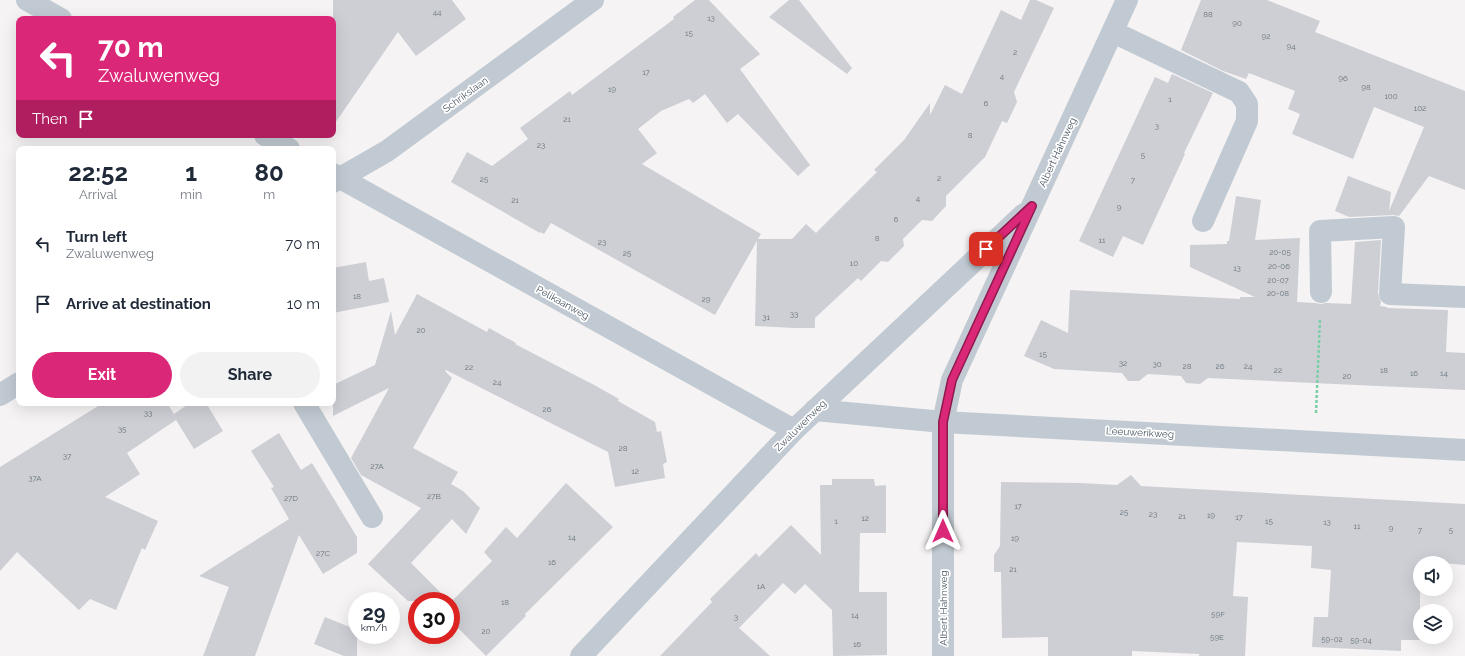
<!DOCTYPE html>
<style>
:root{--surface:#fff;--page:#f2f2f3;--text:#1f2937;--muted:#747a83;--accent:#db2777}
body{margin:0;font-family:Raleway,sans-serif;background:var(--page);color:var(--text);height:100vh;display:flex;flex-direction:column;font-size:15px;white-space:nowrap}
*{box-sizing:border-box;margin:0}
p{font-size:13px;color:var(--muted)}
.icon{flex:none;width:22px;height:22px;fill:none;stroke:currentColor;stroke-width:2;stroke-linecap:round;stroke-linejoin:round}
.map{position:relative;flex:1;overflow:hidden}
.details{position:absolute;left:16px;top:146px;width:320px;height:260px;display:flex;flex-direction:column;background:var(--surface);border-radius:8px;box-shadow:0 4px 16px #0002}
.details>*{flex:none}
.banner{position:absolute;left:16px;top:16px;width:320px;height:122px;border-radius:8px;box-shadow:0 4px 16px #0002;background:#db2777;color:#fff;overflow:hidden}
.buttons{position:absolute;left:1413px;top:556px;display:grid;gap:8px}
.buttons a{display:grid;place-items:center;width:40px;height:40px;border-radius:50%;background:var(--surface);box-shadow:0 4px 16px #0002;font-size:20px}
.speed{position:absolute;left:348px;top:592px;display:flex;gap:8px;font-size:20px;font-weight:700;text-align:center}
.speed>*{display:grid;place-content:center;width:52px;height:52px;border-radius:50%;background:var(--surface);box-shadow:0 4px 16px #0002;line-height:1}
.speed small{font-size:10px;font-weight:400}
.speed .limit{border:6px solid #d22;background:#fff;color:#111}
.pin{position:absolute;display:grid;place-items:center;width:34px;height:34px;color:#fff;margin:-17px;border-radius:8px;box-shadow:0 2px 6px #0006}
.me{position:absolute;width:44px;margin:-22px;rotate:0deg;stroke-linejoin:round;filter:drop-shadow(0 0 3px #0008)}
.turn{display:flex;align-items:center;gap:14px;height:84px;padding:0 16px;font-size:18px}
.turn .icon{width:52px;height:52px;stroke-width:2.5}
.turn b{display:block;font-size:28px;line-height:34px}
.then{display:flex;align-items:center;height:38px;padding:0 16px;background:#0003;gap:8px;font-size:15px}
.eta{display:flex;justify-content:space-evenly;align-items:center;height:68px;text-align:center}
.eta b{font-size:24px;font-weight:700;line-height:28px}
.cta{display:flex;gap:8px;margin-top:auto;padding:8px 16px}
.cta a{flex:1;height:46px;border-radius:24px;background:var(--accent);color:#fff;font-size:16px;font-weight:700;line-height:46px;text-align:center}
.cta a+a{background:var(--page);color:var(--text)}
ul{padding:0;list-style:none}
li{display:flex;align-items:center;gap:12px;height:60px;padding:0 16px}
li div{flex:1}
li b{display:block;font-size:15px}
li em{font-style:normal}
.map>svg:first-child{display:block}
</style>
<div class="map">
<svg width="1465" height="656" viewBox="0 0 1465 656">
<rect width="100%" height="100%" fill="#f5f3f3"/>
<g fill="#cdcfd5">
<path d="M333 0H452L466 19 416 56 398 32 333 126Z"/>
<path d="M695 0H709L760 54 740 69 810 165 798 176 738 114 727 123 705 94 693 103 689 99 661 111 638 129 657 153 642 164 761 234 758 239H792L806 224 816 233 877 172 874 170 904 140 930 103V115L945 85 962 94 1001 10 1021 20 1030 0H1036L1054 8 1014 92 1017 102 1007 123 1002 121 985 157 946 196V206L932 221 922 220 903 239 904 246 888 262 881 261 861 281 858 278 815 318V328H794L755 326 757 241 715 315 551 223 544 234 540 232V233L451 182 467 152 492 166 528 139 520 128 570 91 572 95 674 19 673 17Z"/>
<path d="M789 0H799L852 68 847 74 769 17Z"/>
<path d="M1201 0H1267L1320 21 1315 32 1465 91V190L1429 176 1399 216 1393 215 1349 217 1335 211 1348 176 1391 192 1389 211 1424 127 1374 107 1353 159 1292 134 1300 114 1288 109 1295 91 1249 73 1246 79 1223 71 1181 50Z"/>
<path d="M1172 74 1213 93 1184 153 1185 154 1143 245 1123 236 1113 257 1079 241 1155 77 1168 83Z"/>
<path d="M1236 196 1261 200 1255 240 1300 238 1297 302 1315 303 1321 304 1326 303 1351 304 1355 242 1381 240 1378 293 1381 302 1380 306 1387 307V308L1448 310 1446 352 1465 353V390L1208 378 1200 384 1186 383 1181 376 1148 374 1139 381H1128L1122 373 1054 369 1024 356 1041 320 1068 333 1070 290 1240 299V297H1255L1190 267V245L1227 244V241H1229Z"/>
<path d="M366 262 369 281 384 278 389 302 333 313V268Z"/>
<path d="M417 294 487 332 489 328 516 343 515 344 596 386 619 399 618 401 655 422 657 432 661 431 667 462 663 464 665 478 615 487 608 452 446 370 445 371 452 378 413 448 458 472 451 484 463 491 480 508 466 534 452 519 411 563 449 601H408L368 564 421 508 361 475 351 458 389 388 333 416V385L375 365 391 311 395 335Z"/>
<path d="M103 403H167L174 414 190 403H206L223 431 194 449 176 420 127 453 140 474 105 497 158 521 145 550 142 548 116 610 90 599 79 610 17 552 0 571V467Z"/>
<path d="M279 433 301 470 312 463 357 537V553L323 574 299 535 255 656H203L229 587 199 576 289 519 271 488 274 487 251 451Z"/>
<path d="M1131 475 1141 486 1465 504V565L1420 561V640H1401V651L1312 647 1314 617H1328L1331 570 1311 568 1312 546 1237 542 1233 596 1248 597 1245 656H1199V654L1132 651V656H1048V637L1002 638 1001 572H994V555L1000 546 1001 482 1080 483 1117 485Z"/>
<path d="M832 479H874L875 486 886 485V533H860L859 592H887V655L833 656 832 610 805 584 795 594 783 583 739 628 770 656H660L712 602 710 599 756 553 759 557 791 525 821 555 820 485H832Z"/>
<path d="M566 483 613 527 525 614 526 616 486 656 451 621V602L492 561 484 552 506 527 517 538Z"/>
<path d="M325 617 357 630V656H344L314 644Z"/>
</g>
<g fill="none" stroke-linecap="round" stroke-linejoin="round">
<path stroke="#7ad0a6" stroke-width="2.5" stroke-dasharray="3 2" stroke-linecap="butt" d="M1316 413 1320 318"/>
<g stroke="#c1cad2" stroke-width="22">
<path d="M27 0 61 19"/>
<path d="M1113 32 1239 92 1247 104V121L1203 221"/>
<path d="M265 135 289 149"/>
<path d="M333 174 794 430"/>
<path d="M333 182 387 151 593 0"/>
<path d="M1321 292 1320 231 1394 227 1390 294 1465 297"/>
<path d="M0 395 19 383"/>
<path d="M304 403 372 517"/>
<path d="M815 410 943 422 1465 450"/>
<path d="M581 656 794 430 1024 214"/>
<path d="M943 656V422L952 380 1127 0"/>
</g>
</g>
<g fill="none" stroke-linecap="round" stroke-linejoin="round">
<g stroke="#8e194d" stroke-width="10">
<path id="route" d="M943 531V422L952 380 1032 206 986 249"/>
</g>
<use href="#route" stroke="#db2777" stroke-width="7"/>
</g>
<g text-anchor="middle" stroke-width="3.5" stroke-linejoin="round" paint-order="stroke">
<g font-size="8" fill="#6b747e">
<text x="437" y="15">44</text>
<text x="1208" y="17">88</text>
<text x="711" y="21">13</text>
<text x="1237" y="26">90</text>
<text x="689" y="36">15</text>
<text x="1266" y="39">92</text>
<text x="1291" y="49">94</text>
<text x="1015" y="55">2</text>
<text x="646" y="75">17</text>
<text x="1002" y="79">4</text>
<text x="1343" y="81">96</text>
<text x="1366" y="90">98</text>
<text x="612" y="92">19</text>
<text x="1391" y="99">100</text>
<text x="1170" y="102">1</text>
<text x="986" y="106">6</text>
<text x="1420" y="111">102</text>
<text x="567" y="122">21</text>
<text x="1157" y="129">3</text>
<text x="970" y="138">8</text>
<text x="541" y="148">23</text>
<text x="1143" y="158">5</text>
<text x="939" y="181">2</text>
<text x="484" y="182">25</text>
<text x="1133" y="183">7</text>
<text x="918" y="201">4</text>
<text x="515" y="203">21</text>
<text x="1119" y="210">9</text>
<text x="896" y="222">6</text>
<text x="877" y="241">8</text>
<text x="1102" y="243">11</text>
<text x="602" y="245">23</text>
<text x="1280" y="255">20-05</text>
<text x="627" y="256">25</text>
<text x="854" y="266">10</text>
<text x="1279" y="269">20-06</text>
<text x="1237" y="271">13</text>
<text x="1278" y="283">20-07</text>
<text x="1278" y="296">20-08</text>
<text x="357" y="299">18</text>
<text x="706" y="302">29</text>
<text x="794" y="317">33</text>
<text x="766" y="320">31</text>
<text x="421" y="333">20</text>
<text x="1043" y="357">15</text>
<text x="1123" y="366">32</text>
<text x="1157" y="367">30</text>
<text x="1187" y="369">28</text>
<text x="1220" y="369">26</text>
<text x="1248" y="369">24</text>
<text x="469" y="370">22</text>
<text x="1278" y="373">22</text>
<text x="1384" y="373">18</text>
<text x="1414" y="376">16</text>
<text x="1444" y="376">14</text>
<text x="1347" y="379">20</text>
<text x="497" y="385">24</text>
<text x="547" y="412">26</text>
<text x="148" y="416">33</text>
<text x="122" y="432">35</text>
<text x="623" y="451">28</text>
<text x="67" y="459">37</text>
<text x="377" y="469">27A</text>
<text x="635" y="474">12</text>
<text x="35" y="481">37A</text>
<text x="434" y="499">27B</text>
<text x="291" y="501">27D</text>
<text x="1018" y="509">17</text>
<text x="1124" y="515">25</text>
<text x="1153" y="517">23</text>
<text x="1211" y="518">19</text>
<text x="1182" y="519">21</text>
<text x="1239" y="520">17</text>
<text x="865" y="521">12</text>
<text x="836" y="524">1</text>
<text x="1269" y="524">15</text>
<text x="1327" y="525">13</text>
<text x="1357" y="529">11</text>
<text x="1391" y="531">9</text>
<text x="1420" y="533">7</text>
<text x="1451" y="533">5</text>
<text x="572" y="540">14</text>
<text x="1015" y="541">19</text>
<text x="323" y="556">27C</text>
<text x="552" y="565">16</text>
<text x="1013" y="572">21</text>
<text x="761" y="589">1A</text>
<text x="505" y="605">18</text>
<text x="1218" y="617">59F</text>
<text x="855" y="618">14</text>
<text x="736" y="620">3</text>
<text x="486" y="634">20</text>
<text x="1217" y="640">59E</text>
<text x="1332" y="642">59-02</text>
<text x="1361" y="643">59-04</text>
<text x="857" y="647">16</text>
</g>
<g font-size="10" fill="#4a5661" stroke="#fff">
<text transform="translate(465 94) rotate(-36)" y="4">Schrikslaan</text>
<text transform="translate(1057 152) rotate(-65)" y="4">Albert Hahnweg</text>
<text transform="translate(563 302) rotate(29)" y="4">Pelikaanweg</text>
<text transform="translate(800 425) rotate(-45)" y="4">Zwaluwenweg</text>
<text transform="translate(1140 432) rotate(3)" y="4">Leeuwerikweg</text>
<text transform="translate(943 608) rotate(-90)" y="4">Albert Hahnweg</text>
</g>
</g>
</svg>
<div class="buttons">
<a><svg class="icon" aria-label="sound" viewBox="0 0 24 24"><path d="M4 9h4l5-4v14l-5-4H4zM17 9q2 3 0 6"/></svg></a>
<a><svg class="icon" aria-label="layers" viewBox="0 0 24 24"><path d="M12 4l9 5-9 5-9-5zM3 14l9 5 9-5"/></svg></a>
</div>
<div class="speed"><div>29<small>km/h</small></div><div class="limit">30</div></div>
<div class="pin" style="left:986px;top:249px;background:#d93025"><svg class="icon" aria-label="arrive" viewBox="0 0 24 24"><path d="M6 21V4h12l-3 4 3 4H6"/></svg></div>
<svg class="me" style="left:943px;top:531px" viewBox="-20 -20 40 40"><path d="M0-17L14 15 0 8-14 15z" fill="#db2777" stroke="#fff" stroke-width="4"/></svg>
<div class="banner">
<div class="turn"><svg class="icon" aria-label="left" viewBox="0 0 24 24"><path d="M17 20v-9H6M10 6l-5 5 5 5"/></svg><div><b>70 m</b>Zwaluwenweg</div></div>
<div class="then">Then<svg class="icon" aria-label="arrive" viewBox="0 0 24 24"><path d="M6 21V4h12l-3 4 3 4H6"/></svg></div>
</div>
<section class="details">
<div class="eta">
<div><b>22:52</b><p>Arrival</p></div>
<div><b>1</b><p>min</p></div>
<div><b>80</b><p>m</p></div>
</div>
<ul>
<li><svg class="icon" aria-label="left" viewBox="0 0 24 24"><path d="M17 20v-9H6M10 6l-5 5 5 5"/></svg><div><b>Turn left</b><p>Zwaluwenweg</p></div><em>70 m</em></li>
<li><svg class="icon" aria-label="arrive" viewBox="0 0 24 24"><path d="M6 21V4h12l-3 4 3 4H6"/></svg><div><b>Arrive at destination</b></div><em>10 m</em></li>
</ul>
<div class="cta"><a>Exit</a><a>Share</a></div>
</section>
</div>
